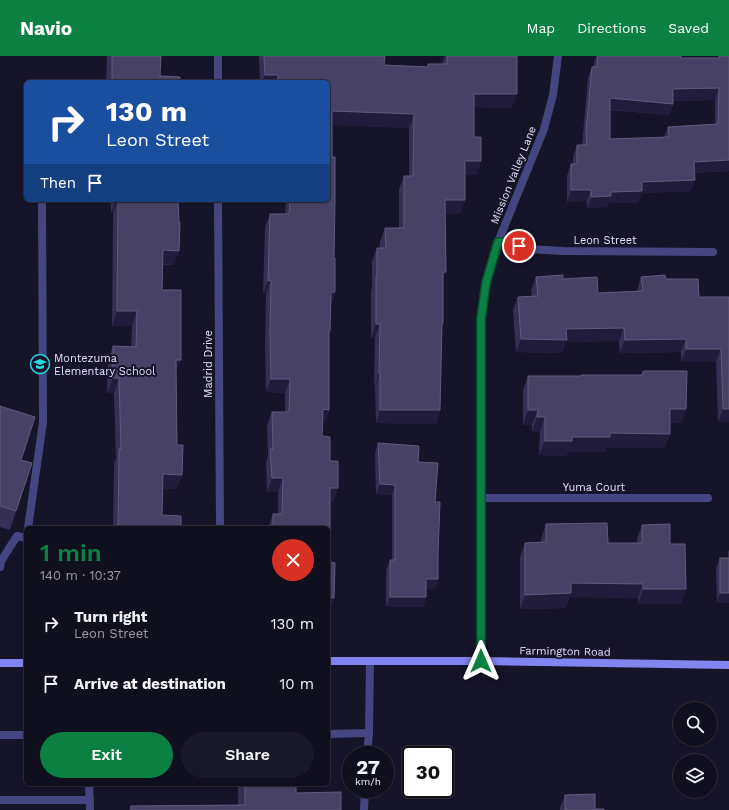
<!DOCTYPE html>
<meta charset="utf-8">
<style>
:root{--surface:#100f1e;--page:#191827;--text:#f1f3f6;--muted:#9c9ca4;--line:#302f3c;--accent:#0b8043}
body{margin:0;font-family:"Work Sans",sans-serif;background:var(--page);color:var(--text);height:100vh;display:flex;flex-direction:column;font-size:15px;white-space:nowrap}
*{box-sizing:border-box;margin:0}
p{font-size:13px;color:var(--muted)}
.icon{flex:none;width:22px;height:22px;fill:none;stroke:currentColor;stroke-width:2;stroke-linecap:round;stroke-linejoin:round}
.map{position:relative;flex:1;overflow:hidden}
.drawer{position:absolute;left:24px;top:470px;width:306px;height:260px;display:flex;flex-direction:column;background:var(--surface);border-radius:6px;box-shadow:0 1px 3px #0004,0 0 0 1px var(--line)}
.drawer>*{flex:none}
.hud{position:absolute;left:24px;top:24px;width:306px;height:122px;border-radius:6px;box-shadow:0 1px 3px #0004,0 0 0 1px var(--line);background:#1a4fa0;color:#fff;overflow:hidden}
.controls{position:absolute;left:673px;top:646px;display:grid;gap:8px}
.controls a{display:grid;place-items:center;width:44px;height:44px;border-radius:50%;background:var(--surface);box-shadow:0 1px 3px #0004,0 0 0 1px var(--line);font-size:20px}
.speed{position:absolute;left:342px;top:690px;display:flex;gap:8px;font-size:20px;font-weight:700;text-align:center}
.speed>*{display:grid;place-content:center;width:52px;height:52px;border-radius:50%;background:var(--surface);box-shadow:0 1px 3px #0004,0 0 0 1px var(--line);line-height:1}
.speed small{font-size:10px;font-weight:400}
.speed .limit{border:2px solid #111;border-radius:6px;background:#fff;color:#111}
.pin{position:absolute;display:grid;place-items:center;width:34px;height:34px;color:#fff;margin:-17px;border:2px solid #fff;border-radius:50%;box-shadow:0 1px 4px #0007}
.me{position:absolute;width:44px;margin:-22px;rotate:0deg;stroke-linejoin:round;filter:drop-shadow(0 0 3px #0008)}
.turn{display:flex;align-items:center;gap:14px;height:84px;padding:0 16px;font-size:18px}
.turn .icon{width:52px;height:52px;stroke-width:2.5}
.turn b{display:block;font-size:28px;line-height:34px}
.then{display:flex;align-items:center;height:38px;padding:0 16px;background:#0003;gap:8px;font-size:15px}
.round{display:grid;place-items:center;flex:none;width:42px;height:42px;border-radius:21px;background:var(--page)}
.headline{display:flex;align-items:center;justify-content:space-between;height:68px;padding:0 16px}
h1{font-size:24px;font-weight:600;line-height:30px;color:var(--accent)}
.action{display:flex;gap:8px;margin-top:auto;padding:8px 16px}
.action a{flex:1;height:46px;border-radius:24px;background:var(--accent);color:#fff;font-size:16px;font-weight:600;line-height:46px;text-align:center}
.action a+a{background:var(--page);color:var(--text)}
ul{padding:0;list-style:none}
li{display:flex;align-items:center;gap:12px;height:60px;padding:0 16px}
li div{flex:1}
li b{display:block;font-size:15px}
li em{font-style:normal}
header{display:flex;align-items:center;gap:24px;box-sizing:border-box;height:56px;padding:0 20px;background:var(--accent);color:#fff}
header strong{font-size:19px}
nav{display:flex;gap:22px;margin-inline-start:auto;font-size:14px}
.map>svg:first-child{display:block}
</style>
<header>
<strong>Navio</strong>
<nav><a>Map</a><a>Directions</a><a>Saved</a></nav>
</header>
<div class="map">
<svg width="729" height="754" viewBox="0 0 729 754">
<rect width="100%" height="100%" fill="#161428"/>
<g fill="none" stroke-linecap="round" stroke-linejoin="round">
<g stroke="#454681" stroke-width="8">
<path d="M28 472 43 366 42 144"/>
<path d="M0 511 1 505 17 480 26 482"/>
<path d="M328 678 369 677"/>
<path d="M0 679H26"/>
<path d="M367 699 369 677 370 605"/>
<path d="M89 728 90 754"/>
<path d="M0 744H90"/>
<path d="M364 754 365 733"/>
</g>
<g stroke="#454681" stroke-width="8">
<path d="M218 0V26"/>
<path d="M218 144 220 472"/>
<path d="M498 186 529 193 562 195 713 196"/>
<path d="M481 442H708"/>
<path d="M481 605V263L486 227 498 186 544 73 553 39 558 0"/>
</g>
<g stroke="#8285ef" stroke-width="8">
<path d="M328 605H481L729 609"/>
<path d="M0 607H26"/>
</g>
</g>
<g fill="#352f53" fill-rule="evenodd">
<path d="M107 0H161L160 20 180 26H106Z"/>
<path d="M259 0H385L384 9 427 11 428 8H442L445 0H517L512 52 474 51V81L481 105 476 119H465V144L460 158H445L443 224 440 354 436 368 376 367 375 331H374L375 282H371V235L372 231V205L377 192H380V185L385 172H399V133L404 120H409V72L332 69 334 202 335 236 331 249 329 277V354L324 367H322V380L338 432 333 446H330V506L334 542 330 555H328V472H268L273 458H278V436H267L266 406 268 400 267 369 272 356H285V337L266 336 265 289 266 238H263L265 171 270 158H285L286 144H328V26H260L259 2Z"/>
<path d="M596 0H681V2H718L719 0H729V115L694 117 691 135 642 137 638 147H609L607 151 587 152V145L567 146V120L571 108H573V101L577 89H582L588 22 592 11H593L594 7ZM715 44V68L668 71 664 81 610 83V54L669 59 673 48V45Z"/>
<path d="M111 144H178L174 209H163L162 234 176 318 177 389 182 419 176 433H162V459L181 472H113L114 408 116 403 114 337H107L108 304 113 290 131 291 132 270H112L113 157H111Z"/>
<path d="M536 221 563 223 598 237 637 235 641 221 666 223 699 241H729V366H718L716 306H681V296L620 297 619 285 566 286 562 297 516 296 513 254 518 241 532 240 531 234Z"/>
<path d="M643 315 686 353 681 367H670V378L664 392H606L605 396H568L566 400 539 399 540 376H532V369H523V334L528 320H581V319H641Z"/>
<path d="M0 350 21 404 16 455 10 474 0 471Z"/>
<path d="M378 387 418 406 435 446V533L426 532V541L423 551H386V514L390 504H392V439L376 438 375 397Z"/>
<path d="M546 468 608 487H637V483L642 469 670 488 681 548H638V542L569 541 566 552 520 553V501L525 487 541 486V483Z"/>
<path d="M729 494V547H717L716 512 720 502H728V496Z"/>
<path d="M238 728H296V737L341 754H129L131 750 238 749Z"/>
<path d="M565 739 595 753 604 754H560V752Z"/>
</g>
<g fill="#211c3a">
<path d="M265 19H278L275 26H262Z"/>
<path d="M719 32 715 44 668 45 673 33Z"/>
<path d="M474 38H517L512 52 469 51Z"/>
<path d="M610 42 673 48 669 59 606 53Z"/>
<path d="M332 55 414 58 409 72 328 69Z"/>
<path d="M729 104V115L690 117 694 106Z"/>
<path d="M465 105H481L476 119H460Z"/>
<path d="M695 124 691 135 642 137 638 147H609L607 151 587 152 591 141 642 126Z"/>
<path d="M571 134H591L587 145 567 146Z"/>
<path d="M116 144H118L113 157H111Z"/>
<path d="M445 144H465L460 158H440Z"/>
<path d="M163 194 179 195 174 209 158 208Z"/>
<path d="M443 216H446L441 229Z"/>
<path d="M271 224 266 238H263L268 225Z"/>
<path d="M331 236H335L330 249Z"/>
<path d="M117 255H137L132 270H112Z"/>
<path d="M376 268H380L375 282H371Z"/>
<path d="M624 272 619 285 566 286 562 297 516 296 521 283 566 273Z"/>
<path d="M686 283 681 296 620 297 625 284Z"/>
<path d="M686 293H721L716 306H681Z"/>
<path d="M176 304H181L176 318Z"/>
<path d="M379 317H380L375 331H374Z"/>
<path d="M113 322H119L114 337H107Z"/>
<path d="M271 323H290L285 337 266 336Z"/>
<path d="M323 353 329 354 324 367H318Z"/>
<path d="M670 353H686L681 367H665Z"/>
<path d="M723 353H729V366H718Z"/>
<path d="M380 354H440L436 368 376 367Z"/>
<path d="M528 354H538L532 369H523Z"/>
<path d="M537 361H545L540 376H532Z"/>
<path d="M610 377 670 378 664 392H606L605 396H568L566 400 539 399 545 385Z"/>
<path d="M163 418 182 419 176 433H158Z"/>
<path d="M272 422H283L278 436H267Z"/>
<path d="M380 428 395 429 392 439 376 438Z"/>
<path d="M330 432H338L333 446H325Z"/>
<path d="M426 523H438L435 533 423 532Z"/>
<path d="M571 527 643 528 638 542 569 541 566 552 520 553 525 539Z"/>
<path d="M643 533H686L681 548H638Z"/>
<path d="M720 537H729V547H717Z"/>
<path d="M328 541 334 542 330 555H328Z"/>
<path d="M390 541H426L423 551H386Z"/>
</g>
<g fill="#474265" stroke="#605b7c" fill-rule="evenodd">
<path d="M112 0H161L160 20 180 21V26H112Z"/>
<path d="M264 0H385L384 9 428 11V8H447V0H517V38H474V81H481V105H465V144H445L446 216H443V268H442L440 354H380V317H379L380 268H376V221H377V192H386L385 172H404V120H413L414 58 332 55V101H335V144L334 202H335V236H331L330 275H329V354L323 353 322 380 330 381V405H338V432H330V506L335 507 334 542 328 541V472H273V458H282L283 422H272L270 393H273L272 356H289L290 323H271L270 276 271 224 268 225 270 158H289L290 144H328V26H278V19H265Z"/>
<path d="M598 0H681V2H719V0H729V104L694 106 695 124 642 126V135L611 136V140L591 141V134H571V108H577V89H587L586 75 592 11H597ZM719 32 718 68 668 71 669 81 610 83V42L673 48V33Z"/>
<path d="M118 144H178L179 166 180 167 179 195 163 194 162 234H181V304H176L177 389H183L182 419 163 418 162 459 181 460V472H118L119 393H121L119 322H113V290L136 291 137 255H117Z"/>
<path d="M563 219V223L597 221 598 237 643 235 641 221 665 219 666 223H698L699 241H729V353H723L721 293H686V283L625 284 624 272 566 273 567 284 521 283 518 241 538 240 536 221Z"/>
<path d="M643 315H687L686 353H670V378L610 377V381H572V385H545V361H537L538 354H528V320H581V319H643Z"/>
<path d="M0 350 35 361 21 404 32 407 16 455 0 450Z"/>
<path d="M378 387 419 390 418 406 438 407 435 446H440L438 499V523H426V541H390V504H395V429L380 428Z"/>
<path d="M607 467 608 487H642V469L670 468V488H685L686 533H643V528L571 527V537L525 539V487L546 486V468Z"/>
<rect x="720" y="502" width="9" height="35"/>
<path d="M245 728H296V737L341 736V754H131V750L245 749Z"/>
<path d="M595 738V753H604V754H565V739Z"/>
</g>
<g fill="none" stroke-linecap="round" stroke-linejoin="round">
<g stroke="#07532c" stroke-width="10">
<path id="route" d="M481 605V263L486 227 498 186 519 190"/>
</g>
<use href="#route" stroke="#0b8043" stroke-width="7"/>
</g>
<defs>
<g id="school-ring" transform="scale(1)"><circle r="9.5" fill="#161428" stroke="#24d9e2" stroke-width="1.5"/><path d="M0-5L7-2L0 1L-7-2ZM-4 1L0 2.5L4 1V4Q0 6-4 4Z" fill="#24d9e2"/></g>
</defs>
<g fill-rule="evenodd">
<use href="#school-ring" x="40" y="308"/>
</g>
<g text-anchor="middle" stroke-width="4" stroke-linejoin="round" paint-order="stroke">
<g font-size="11" fill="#e1dffb" stroke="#161428">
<text transform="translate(513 119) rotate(-68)" y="4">Mission Valley Lane</text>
<text x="605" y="188">Leon Street</text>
<text transform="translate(208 308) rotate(-90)" y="4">Madrid Drive</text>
<text x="594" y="435">Yuma Court</text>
<text transform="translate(565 595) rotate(1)" y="4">Farmington Road</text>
</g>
<g font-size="11" fill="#e1dffb" stroke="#161428" text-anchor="start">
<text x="54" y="306">Montezuma<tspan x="54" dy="13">Elementary School</tspan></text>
</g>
</g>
</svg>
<div class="controls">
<a><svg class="icon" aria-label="search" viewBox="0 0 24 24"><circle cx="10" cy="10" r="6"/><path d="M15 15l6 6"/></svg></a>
<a><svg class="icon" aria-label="layers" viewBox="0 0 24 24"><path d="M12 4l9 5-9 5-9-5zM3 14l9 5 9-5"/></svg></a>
</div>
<div class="speed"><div>27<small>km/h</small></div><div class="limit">30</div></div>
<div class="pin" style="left:519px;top:190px;background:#d93025"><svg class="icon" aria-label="arrive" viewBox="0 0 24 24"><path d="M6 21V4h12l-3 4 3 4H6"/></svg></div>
<svg class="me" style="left:481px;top:605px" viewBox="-20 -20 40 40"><path d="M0-17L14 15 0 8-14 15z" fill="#0b8043" stroke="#fff" stroke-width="4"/></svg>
<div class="hud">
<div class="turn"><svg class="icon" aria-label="right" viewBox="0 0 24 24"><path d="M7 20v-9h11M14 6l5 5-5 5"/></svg><div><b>130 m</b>Leon Street</div></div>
<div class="then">Then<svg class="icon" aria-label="arrive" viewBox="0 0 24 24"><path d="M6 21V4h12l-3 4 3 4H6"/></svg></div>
</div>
<section class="drawer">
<div class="headline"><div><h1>1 min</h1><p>140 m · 10:37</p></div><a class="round" style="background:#d93025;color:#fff"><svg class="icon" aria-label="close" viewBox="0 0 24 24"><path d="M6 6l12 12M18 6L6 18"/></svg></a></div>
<ul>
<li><svg class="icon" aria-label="right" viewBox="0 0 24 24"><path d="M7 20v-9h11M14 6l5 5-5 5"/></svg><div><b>Turn right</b><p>Leon Street</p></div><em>130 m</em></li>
<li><svg class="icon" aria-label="arrive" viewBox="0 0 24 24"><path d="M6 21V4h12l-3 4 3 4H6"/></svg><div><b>Arrive at destination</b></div><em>10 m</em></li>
</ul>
<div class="action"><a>Exit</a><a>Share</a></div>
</section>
</div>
